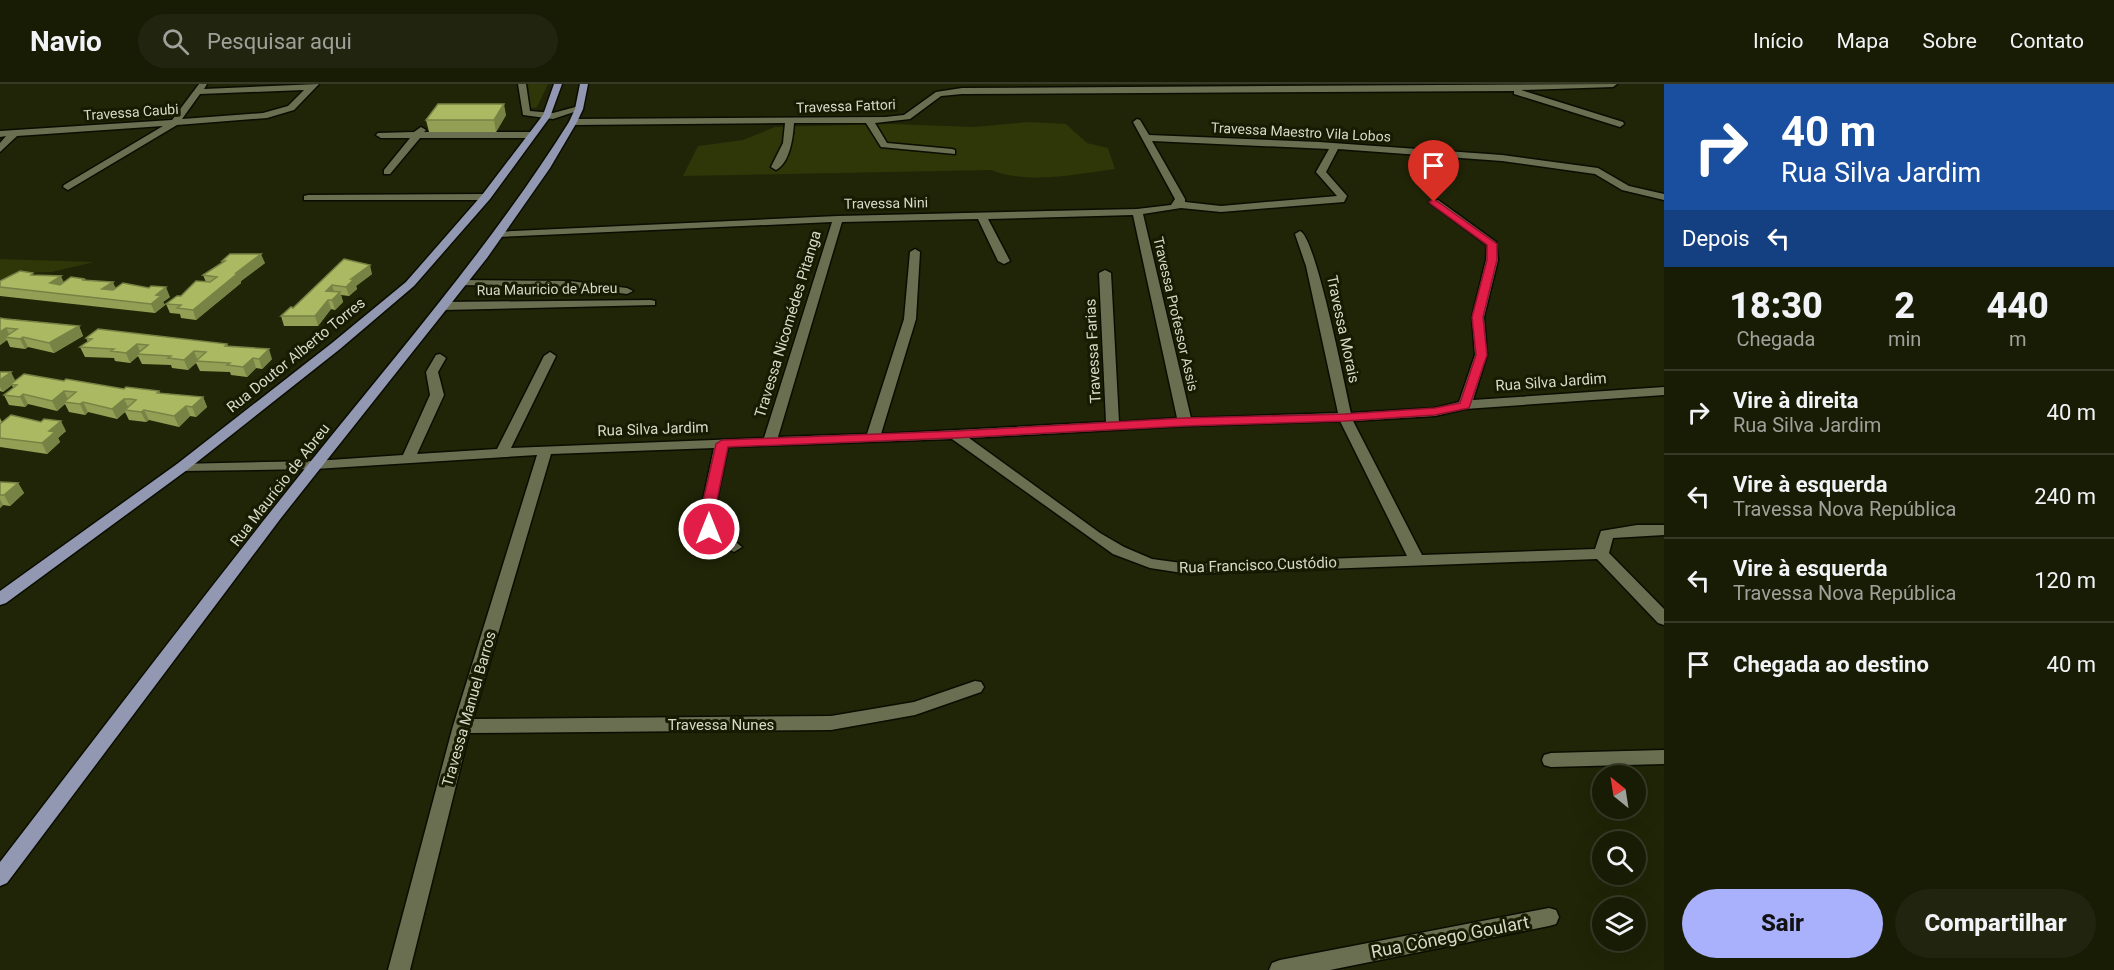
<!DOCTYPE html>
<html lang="pt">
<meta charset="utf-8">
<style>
:root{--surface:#181c05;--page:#21250f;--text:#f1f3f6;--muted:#9fa19a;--line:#363a27;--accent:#a9b0fc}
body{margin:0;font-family:Roboto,sans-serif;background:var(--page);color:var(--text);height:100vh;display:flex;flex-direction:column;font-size:22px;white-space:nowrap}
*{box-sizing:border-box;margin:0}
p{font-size:20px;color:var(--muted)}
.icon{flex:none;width:33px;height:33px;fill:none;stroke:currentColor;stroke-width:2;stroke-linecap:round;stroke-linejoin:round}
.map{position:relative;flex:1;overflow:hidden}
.drawer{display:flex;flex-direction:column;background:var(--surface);width:450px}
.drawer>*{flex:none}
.top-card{background:#1a4fa0;color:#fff;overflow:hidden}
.needle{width:39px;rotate:330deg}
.fabs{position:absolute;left:1592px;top:681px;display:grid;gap:12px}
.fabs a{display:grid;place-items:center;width:54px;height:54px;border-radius:50%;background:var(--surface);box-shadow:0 6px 24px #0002,0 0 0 2px var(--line);font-size:30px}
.pin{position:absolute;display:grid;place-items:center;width:51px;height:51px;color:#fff;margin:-62px -26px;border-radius:50% 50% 50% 0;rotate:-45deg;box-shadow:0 0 6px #0007}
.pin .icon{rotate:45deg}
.me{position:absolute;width:66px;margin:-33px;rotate:0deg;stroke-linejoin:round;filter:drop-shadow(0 0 4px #0008)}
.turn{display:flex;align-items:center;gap:21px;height:126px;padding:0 18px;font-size:27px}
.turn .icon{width:78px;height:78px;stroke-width:2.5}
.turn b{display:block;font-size:42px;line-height:51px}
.then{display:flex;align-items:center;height:57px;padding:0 18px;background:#0003;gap:12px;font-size:22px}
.eta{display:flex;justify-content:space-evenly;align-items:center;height:102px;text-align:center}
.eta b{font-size:36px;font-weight:800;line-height:42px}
.button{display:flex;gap:12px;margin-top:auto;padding:12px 18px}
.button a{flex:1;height:69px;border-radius:36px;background:var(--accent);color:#111;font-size:24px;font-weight:800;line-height:69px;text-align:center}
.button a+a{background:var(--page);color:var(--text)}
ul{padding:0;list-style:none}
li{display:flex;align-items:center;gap:18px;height:84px;padding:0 18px;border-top:2px solid var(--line)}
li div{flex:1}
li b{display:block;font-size:22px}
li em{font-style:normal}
header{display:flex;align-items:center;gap:36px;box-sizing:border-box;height:84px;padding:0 30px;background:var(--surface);border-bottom:2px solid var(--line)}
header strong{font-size:28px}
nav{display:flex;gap:33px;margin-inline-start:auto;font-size:21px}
.search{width:420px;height:54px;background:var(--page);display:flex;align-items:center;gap:15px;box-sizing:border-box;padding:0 21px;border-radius:33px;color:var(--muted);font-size:22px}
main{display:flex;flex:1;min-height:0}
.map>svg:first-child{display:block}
</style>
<header>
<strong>Navio</strong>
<div class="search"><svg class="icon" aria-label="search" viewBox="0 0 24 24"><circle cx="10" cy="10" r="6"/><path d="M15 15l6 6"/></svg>Pesquisar aqui</div>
<nav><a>Início</a><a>Mapa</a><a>Sobre</a><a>Contato</a></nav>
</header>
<main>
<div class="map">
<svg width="1664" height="886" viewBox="0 0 1664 886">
<rect width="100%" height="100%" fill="#202507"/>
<g fill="#2f3608">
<path d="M528 0H548L537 23 533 24 530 23Z"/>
<path d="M1029 38 1066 40 1087 59 1108 64 1115 85C1076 90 1028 101 991 86L683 92 698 62 743 56 775 43 890 40 974 43Z"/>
<path d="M0 175 94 178 52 188 19 189 0 200Z"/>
</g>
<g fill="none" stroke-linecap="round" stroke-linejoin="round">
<g stroke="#0a0d00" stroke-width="3">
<g id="minor">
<path d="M199 0H207L204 5 319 0 294 26 267 34 177 41 68 106 63 103 64 101 163 42 17 52 0 68V59L6 52 0 53V47L172 36ZM304 6 288 22 263 29 182 35 200 10Z"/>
<path d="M518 0H526L530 27 553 29 579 22 583 25 553 35 523 31Z"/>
<path d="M1617 0 1613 3 1521 6 1623 38 1624 40 1620 43 1514 10V7L962 10 941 12 910 35 875 39 887 59 952 65 955 66V70L881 63 866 39H794C793 54 790 79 776 86L771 83 783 59 785 39 573 41 569 38 573 35 885 33 904 31 936 8 962 4Z"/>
<path d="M1137 35 1140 36 1149 51 1319 58 1502 71 1598 84 1629 102 1664 110V116L1622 106 1595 90 1502 77 1338 65 1326 88 1347 112 1344 118 1221 128 1181 124 1143 130 1191 334 1338 329 1306 182 1295 150 1300 147C1316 153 1345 303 1351 329L1435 324 1459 318 1475 271 1472 233 1486 176 1487 161 1429 118 1438 116 1496 158 1498 176 1484 233 1487 271 1473 316 1664 303V311L1465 325 1435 332 1353 337 1422 471 1595 465 1601 447 1637 441H1664V451L1613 454 1609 469 1664 525V541L1658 539 1597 475 1189 490 1150 484 1113 470 952 355 728 363 713 435 719 445 742 463 734 468 711 455 699 435 714 364 551 370 473 635 831 632 914 618 975 597 981 598 984 603 981 608 915 631 831 646 469 649 410 886H388L453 642 537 371 315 385 182 387 175 383 177 380 315 377 403 371 430 311 426 288 436 271 440 270 446 274 438 288 444 311 417 370 497 365 544 272 550 268 556 272 511 364 764 354 832 138 498 153 493 150 494 148 838 132 1137 125 1171 121 1175 115 1133 38ZM1152 57 1329 65 1316 88 1337 112 1221 122 1185 118V115ZM1133 131 1177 334 1119 338 1111 189 1105 186 1099 189 1106 338 881 350 916 235 920 168 915 165 910 168 904 235 867 350 778 353 842 138 978 135 998 177 1004 180 1010 177 988 135ZM1340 337 1407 472 1189 480 1152 475 1124 463 1100 449 969 354 1185 342Z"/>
<path d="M421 43 426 46 424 48H531L536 51 531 54H420L390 90H384V86L410 54H381L376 51 378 49 414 48Z"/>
<path d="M308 111 486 110 491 113 486 116H304V112Z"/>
<path d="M461 196 570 197 627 204 633 207 627 210 570 203 457 201 455 199Z"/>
<path d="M651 216 655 217V221L444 226 438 222 444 218Z"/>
<path d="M1664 666V680L1551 683 1544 681 1542 676 1544 671 1551 669Z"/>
<path d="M1549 824 1556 826 1559 833 1556 840 1549 842 1330 886H1269L1272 879 1280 876Z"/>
</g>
</g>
<g stroke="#0a0d00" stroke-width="3">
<g id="major">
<path d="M554 0H562L550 33 490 115 414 202 340 265 187 386 6 519 0 521V507L177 380 332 259 406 198 482 111 543 31Z"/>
<path d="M580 0H588L583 25 577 38 550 84 487 174 281 434 7 799 0 802V778C103 644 205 509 311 377 400 266 493 159 569 38L575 25Z"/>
</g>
</g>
<use href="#minor" fill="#696f50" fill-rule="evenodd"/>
<use href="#major" fill="#9298b2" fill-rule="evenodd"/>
</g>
<g fill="#929f54">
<path d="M506 31 496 48H429L426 36Z"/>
<path d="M344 175 372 190 356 202 357 205 349 212 341 211 343 218 335 226 331 225 318 242H284L281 232 293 224Z"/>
<path d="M222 177 265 179 241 197V199L196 236 181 234 180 230 170 229 166 220 206 198 203 191 222 179Z"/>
<path d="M34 191 64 198 85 195 86 197 116 204 170 213 163 218 165 221 155 229 0 212V197Z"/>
<path d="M0 234 79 242 83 252 54 269 28 263 25 265 10 263 7 256 0 261Z"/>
<path d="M86 254 227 260 228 262 272 275 262 285 256 284 247 293 231 291 230 288 200 287 196 279 188 286 172 284 171 281 142 280 138 272 130 279 115 277 114 274 85 273 80 263 88 258Z"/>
<path d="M0 288 16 297H64L124 305 159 307 160 309 203 313 207 323 196 333 190 332 179 343 149 336 146 338 129 336 125 328 117 335 88 328 85 331 69 328 65 320 57 327 28 320 25 323 9 321 4 311 13 304 12 301 3 308 0 307Z"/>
<path d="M0 334 2 338 66 347 58 354 60 358 47 370 0 363Z"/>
<path d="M0 398 18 399 24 409 10 422 3 421 0 424Z"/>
</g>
<g fill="#778245">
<path d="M504 20 506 31 496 48 494 36Z"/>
<path d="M261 170 265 179 241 197V199L196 236 193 226 236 189Z"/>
<path d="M370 181 372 190 356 202 357 205 349 212 346 203 351 195Z"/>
<path d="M61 192 65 201 50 199Z"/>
<path d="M113 198 117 207 102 205Z"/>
<path d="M332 201 335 211 329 216 326 207Z"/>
<path d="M166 203 170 213 163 218 165 221 155 229 151 220 156 211Z"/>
<path d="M340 208 343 218 335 226 332 216Z"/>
<path d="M328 216 331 225 318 242 315 232Z"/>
<path d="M79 242 83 252 54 269 49 259Z"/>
<path d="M6 244 11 253H5L7 256 0 261V248Z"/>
<path d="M23 253 28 263 25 265 20 255Z"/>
<path d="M137 260 141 270H137L138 272 130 279 126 269Z"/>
<path d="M269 265 272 275 262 285 259 275Z"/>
<path d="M194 267 198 277H196V279L188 286 184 276Z"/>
<path d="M253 274 256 284 247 293 243 283Z"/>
<path d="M11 288 16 298 3 308 0 303V296Z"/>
<path d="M64 307 69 317 64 318 65 320 57 327 52 317Z"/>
<path d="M23 310 28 320 25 323 20 313Z"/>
<path d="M203 313 207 323 196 333 192 323Z"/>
<path d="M124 315 129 325 125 326V328L117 335 112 325Z"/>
<path d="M83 318 88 328 85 331 80 320Z"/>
<path d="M186 322 190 332 179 343 174 332Z"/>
<path d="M144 326 149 336 146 338 141 328Z"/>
<path d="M61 337 66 347 58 354 60 358 47 370 42 359 49 347Z"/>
<path d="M18 399 24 409 10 422 4 411Z"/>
<path d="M0 415 3 421 0 424Z"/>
</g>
<g fill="#aab962" stroke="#778245" stroke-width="1.5">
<path d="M438 20H504L494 36H426Z"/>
<path d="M230 170H261L236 189H238L193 226 177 224 181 221 166 220 177 212H181L196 197 210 198 217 193 203 191 225 177H222Z"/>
<path d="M344 175 370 181 351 195H354L346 203 332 201 326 207 340 208 332 216H328L315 232H281L291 223 293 224Z"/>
<path d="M20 187 33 189 31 191 61 192 50 199 60 201 71 193 85 195 82 196 113 198 102 205 113 206 123 199 149 204 151 202 166 203 156 211 161 212 151 220 0 203V197Z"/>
<path d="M0 234 6 235 79 242 49 259 23 253 20 255 5 253 17 245 6 244 0 248Z"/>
<path d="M98 245 227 260 225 262 269 265 259 275 253 274 243 283 227 281 230 279 196 277 206 268 194 267 184 276 168 274 171 272 137 270 148 261 137 260 126 269 111 267 114 265 80 263 92 255 86 254Z"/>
<path d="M0 288H11L0 296Z"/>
<path d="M24 290 64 297 66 295 124 305 126 303 159 307 157 309 203 313 192 323 186 322 174 332 144 326 141 328 125 326 136 316 131 315H124L112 325 83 318 80 320 64 318 76 308 64 307 52 317 23 310 20 313 4 311 17 301 11 300Z"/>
<path d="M11 331 41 338 44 335 61 337 49 347 55 348 42 359 0 354V340Z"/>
<path d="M0 398 18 399 4 411H0Z"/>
</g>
<path fill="#e11d48" stroke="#92132f" stroke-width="1.5" d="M1434 115 1497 160V176L1483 233 1487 271 1469 324 1435 331 1345 337 1185 342 955 354 728 363 713 435 716 445 709 450 705 448 699 435 716 360 722 356 955 347 1185 334 1345 330 1435 324 1460 319 1476 271 1472 233 1487 176V161L1431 120 1429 118Z"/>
<g text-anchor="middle" stroke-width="6" stroke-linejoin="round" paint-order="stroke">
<g font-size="14" fill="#d6dac8" stroke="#171b01">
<text transform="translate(846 22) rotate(-2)" y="5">Travessa Fattori</text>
<text transform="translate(131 28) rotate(-4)" y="5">Travessa Caubi</text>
<text transform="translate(1301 48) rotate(3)" y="5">Travessa Maestro Vila Lobos</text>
<text transform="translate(886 119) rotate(-1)" y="5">Travessa Nini</text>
<text transform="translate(547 205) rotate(-1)" y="5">Rua Mauricio de Abreu</text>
<text transform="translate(1176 230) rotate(77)" y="5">Travessa Professor Assis</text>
</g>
<g font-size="15" fill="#d6dac8" stroke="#171b01">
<text transform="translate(788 240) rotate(-73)" y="5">Travessa Nicomédes Pitanga</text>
<text transform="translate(1343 245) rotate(78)" y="5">Travessa Morais</text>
<text transform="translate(1093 267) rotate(-93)" y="5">Travessa Farias</text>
<text transform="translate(296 271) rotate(-39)" y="5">Rua Doutor Alberto Torres</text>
<text transform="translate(1551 298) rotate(-4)" y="5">Rua Silva Jardim</text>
<text transform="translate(653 345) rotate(-2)" y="5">Rua Silva Jardim</text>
<text transform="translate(280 401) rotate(-52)" y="5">Rua Maurício de Abreu</text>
<text transform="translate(1258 481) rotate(-2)" y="5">Rua Francisco Custódio</text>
<text transform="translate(469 625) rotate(-74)" y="5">Travessa Manuel Barros</text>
<text x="721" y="646">Travessa Nunes</text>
</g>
<g font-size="18" fill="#d6dac8" stroke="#171b01">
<text transform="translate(1450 853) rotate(-11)" y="6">Rua Cônego Goulart</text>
</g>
</g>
</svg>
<div class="fabs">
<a><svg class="needle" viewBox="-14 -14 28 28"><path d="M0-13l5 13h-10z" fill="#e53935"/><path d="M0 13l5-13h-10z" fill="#9fa19a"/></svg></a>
<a><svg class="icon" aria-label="search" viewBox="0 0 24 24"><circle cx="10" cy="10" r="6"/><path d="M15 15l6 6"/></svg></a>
<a><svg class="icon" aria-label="layers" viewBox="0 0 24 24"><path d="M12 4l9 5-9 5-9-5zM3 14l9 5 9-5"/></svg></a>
</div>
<div class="pin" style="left:1434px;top:118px;background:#d93025"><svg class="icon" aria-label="arrive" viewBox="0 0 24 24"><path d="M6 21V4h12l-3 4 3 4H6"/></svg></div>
<svg class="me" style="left:709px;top:445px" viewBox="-20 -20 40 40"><circle r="17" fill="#e11d48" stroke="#fff" stroke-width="3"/><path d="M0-11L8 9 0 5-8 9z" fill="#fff"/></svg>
</div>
<section class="drawer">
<div class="top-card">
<div class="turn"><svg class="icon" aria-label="right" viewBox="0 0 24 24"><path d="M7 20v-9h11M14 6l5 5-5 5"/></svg><div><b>40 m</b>Rua Silva Jardim</div></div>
<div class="then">Depois<svg class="icon" aria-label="left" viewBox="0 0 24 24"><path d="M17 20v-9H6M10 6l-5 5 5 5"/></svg></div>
</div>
<div class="eta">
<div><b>18:30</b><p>Chegada</p></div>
<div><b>2</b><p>min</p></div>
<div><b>440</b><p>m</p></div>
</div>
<ul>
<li><svg class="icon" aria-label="right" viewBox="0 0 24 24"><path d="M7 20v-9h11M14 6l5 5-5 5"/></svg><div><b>Vire à direita</b><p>Rua Silva Jardim</p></div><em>40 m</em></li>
<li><svg class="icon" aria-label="left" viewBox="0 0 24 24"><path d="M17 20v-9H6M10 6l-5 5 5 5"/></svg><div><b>Vire à esquerda</b><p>Travessa Nova República</p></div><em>240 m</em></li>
<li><svg class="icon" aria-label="left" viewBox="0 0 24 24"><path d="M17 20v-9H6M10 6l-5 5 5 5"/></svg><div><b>Vire à esquerda</b><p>Travessa Nova República</p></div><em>120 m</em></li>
<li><svg class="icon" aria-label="arrive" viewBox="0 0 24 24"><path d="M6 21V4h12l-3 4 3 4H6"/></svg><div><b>Chegada ao destino</b></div><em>40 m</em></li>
</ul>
<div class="button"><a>Sair</a><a>Compartilhar</a></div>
</section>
</main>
